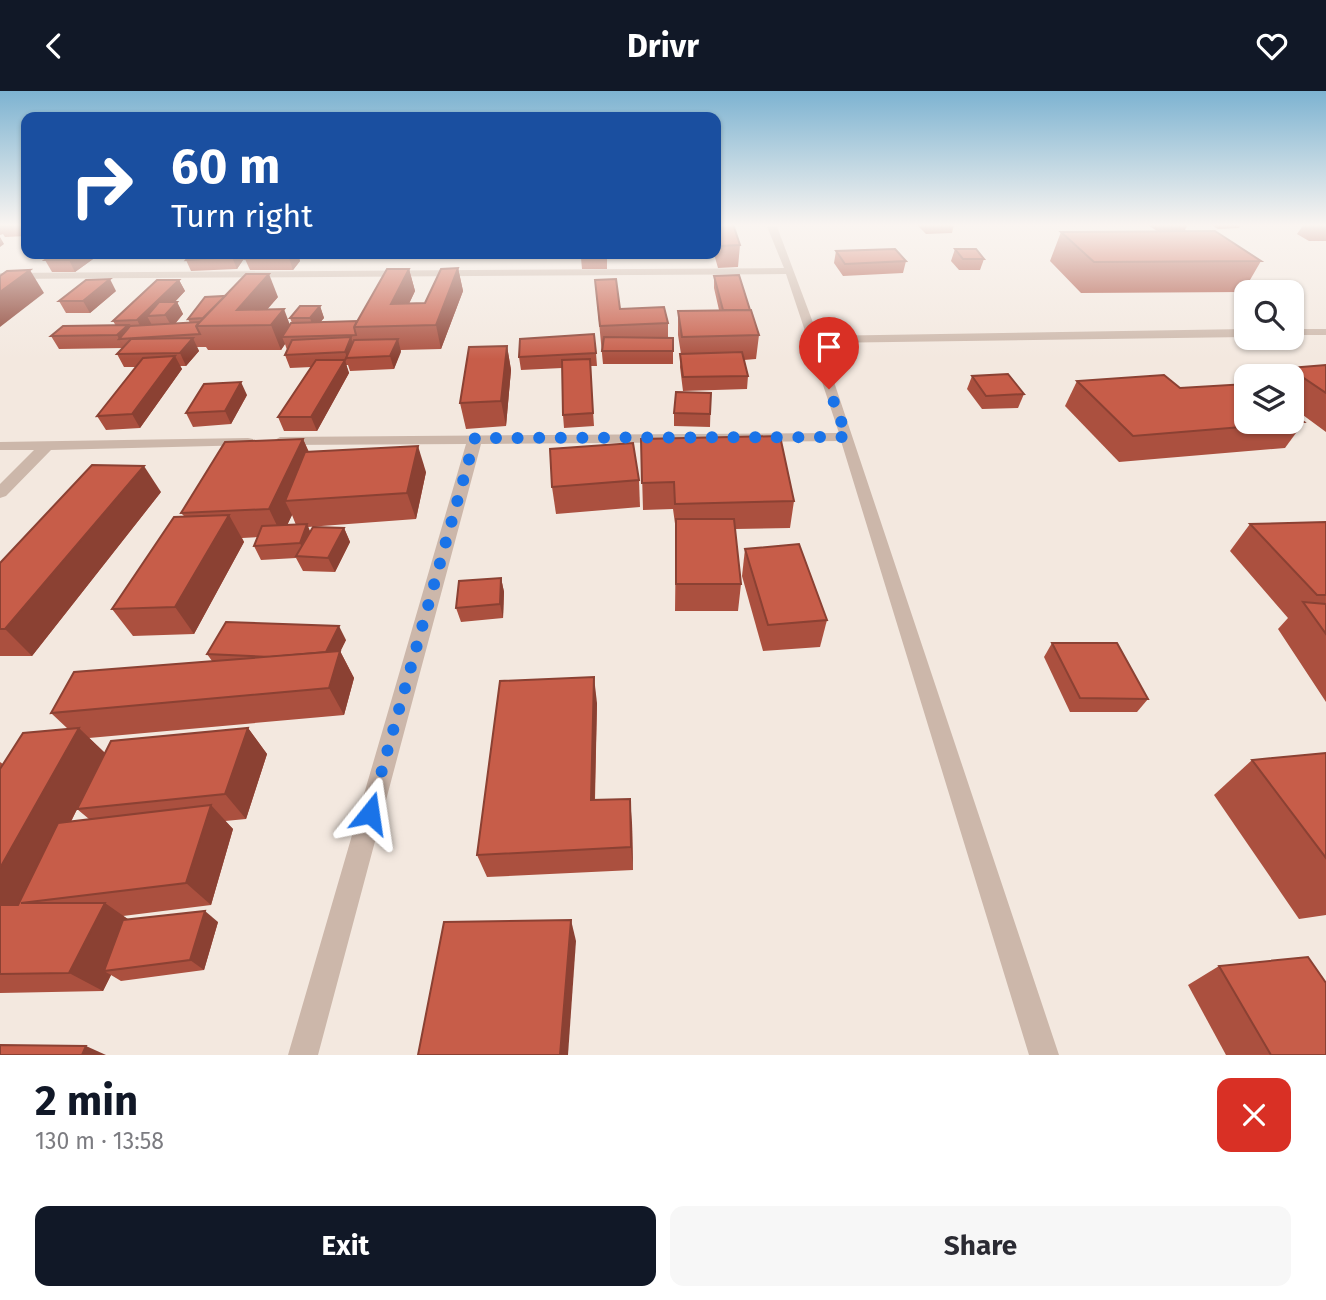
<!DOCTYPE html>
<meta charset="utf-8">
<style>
:root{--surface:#fff;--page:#f7f7f7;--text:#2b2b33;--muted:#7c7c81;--accent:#111827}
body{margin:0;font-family:"Fira Sans",sans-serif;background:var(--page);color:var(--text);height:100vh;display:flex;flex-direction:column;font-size:26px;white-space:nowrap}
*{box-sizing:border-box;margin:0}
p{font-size:23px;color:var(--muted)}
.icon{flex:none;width:38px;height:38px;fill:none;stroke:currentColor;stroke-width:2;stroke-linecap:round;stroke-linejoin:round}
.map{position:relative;height:964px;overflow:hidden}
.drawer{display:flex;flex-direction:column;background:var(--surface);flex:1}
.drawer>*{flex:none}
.banner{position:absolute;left:21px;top:21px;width:700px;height:147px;border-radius:14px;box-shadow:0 2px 5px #0004;background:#1a4fa0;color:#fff;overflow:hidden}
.controls{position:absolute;left:1234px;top:189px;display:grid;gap:14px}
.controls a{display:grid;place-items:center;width:70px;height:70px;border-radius:14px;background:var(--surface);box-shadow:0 2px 5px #0004;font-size:35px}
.pin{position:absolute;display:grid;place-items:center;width:60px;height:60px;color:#fff;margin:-72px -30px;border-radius:50% 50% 50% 0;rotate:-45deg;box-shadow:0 0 7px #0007}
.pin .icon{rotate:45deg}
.me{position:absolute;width:77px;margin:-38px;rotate:15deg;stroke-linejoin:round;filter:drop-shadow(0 0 5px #0008)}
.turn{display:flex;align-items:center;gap:24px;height:147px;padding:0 35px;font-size:32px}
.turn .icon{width:91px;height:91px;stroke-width:2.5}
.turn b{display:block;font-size:49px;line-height:60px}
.round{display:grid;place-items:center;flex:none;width:74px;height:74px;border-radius:14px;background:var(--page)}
.headline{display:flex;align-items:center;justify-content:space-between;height:119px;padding:0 35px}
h1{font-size:42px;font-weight:700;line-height:52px;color:var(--accent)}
.button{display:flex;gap:14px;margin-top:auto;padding:14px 35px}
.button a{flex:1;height:80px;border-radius:14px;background:var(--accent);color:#fff;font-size:28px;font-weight:700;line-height:80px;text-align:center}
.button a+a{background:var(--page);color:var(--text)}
header{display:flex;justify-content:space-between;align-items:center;height:91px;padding:0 35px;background:var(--accent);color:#fff;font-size:32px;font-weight:700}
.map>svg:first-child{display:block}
</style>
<header><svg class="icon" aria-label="back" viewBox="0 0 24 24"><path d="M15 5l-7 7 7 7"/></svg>Drivr<svg class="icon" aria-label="heart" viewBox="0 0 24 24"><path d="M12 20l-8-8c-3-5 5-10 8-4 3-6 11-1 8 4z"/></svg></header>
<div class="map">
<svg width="1326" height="964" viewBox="0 0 1326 964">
<rect width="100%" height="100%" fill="#f3e8df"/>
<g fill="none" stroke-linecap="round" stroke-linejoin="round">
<g fill="#ccb7aa" fill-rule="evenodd">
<path d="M766 133H776L818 245 1246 238V246L821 252 1059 964H1029L841 350 481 353 318 964H288L466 353 280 354 273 350 280 346 839 342 786 183 0 188V182L784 177Z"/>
<rect x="1292" y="238" width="34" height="6"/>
<path d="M248 347 253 348V354L51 359 6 405 0 407V393L34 359H0V351Z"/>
</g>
</g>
<g fill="#ab503f" fill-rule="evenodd">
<path d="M0 133H26V145L5 146 3 143 0 144Z"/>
<path d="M716 133 740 154 738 176 718 177 714 163H716Z"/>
<path d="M916 133H954L952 142 926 143Z"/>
<path d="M1149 133H1188L1185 139 1261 170 1243 201 1081 202 1050 170 1061 141 1157 140 1148 134Z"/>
<path d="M1210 133H1241L1239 137 1218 138Z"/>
<path d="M1304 133H1326V150H1309L1297 143Z"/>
<path d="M955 158 984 168 980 179H959L951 170Z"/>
<path d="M836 160 906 170 903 182 843 185 834 172Z"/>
<path d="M54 163H100L75 181H52L45 169Z"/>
<path d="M247 163 237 178 191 180 186 169Z"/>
<path d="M298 163 300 170 293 179H250L245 168Z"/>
<path d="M391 163H417L416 166H391Z"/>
<path d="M430 163H473L471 167 431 166Z"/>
<path d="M607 163V178H582L581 167Z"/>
<path d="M458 177 463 200 441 258 401 259 394 278 350 280 348 274H346L349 282 317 340H284L278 326 312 276 290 277 285 264 287 259 285 253 281 259H208L206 256H197L199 260 186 275H180L182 278 140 337 106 339 97 325 136 276H124L117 263 123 257 59 258 51 245 116 235 113 230 179 189 185 200 175 211H177L183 223 175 233 190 232 188 228 278 206 267 218 290 234 292 232 290 227 320 215 324 227 320 231 357 230 409 178 415 200 409 213 425 212Z"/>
<path d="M714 185 759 244 756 268 744 269 748 285 747 298 683 300 680 276 681 263 678 244V220L719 219 714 197Z"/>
<path d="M595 189 620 218 668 232V247H673V273H603Z"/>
<path d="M116 200 90 222H66L59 210Z"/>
<path d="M507 255 511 279 506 335 466 338 460 312Z"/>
<path d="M596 262 597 275H590L594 335 564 337 563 324 562 277 521 279 519 266Z"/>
<path d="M1326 274V341L1292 316V285H1284L1289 277Z"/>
<path d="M972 285 1024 303 1018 317 982 318 967 298Z"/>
<path d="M1077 290 1180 297 1304 331 1285 357 1119 371 1065 315Z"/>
<path d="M711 302 710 336 674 335V322Z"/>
<path d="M247 304 231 333 193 336 186 322Z"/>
<path d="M303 348 309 361 426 381 416 428 308 436 310 441 344 437 350 451 335 481 303 480 296 467 261 469 254 455 258 446 242 447 244 451 194 543 133 545 112 518 184 425 181 422ZM292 424 296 434H287Z"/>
<path d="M641 348 794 410 790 437 735 438 741 493 738 520H675L676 440 673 418 643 419Z"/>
<path d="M639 389 640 416 556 423 552 396Z"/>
<path d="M161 401 32 565H0V472Z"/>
<path d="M1326 431V611L1278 538 1288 527 1230 460 1250 433Z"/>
<path d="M745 458 827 529 820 556 763 560 742 485Z"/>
<path d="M501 487 504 501 503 527 461 531 456 517Z"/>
<path d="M346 549 340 560 354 587 344 624 89 647 105 662 248 637 267 663 246 728 225 730 233 738 211 814 123 825 129 829 218 831 204 879 121 890 111 884 103 900 0 902V671L3 673 68 638 51 622 212 570 207 563ZM77 718 89 728 71 731Z"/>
<path d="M1052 552 1148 608 1137 621H1070L1044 566Z"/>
<path d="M597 612 595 709 632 732 633 779 487 786 477 764Z"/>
<path d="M1326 662V824L1299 828 1214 704 1252 669Z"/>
<path d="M1219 875 1326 964H1226L1188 894Z"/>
</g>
<g fill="#8b4133">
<path d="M0 146 4 153 0 156Z"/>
<path d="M78 163H100L75 181 69 169Z"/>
<path d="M235 163H247L237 178 232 166Z"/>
<path d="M293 163H298L300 170 293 179 289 167Z"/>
<path d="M458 177 463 200 441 258 436 234Z"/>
<path d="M409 178 415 200 398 235 391 213Z"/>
<path d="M30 179 44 202 0 236V201Z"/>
<path d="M269 183 278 206 254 234 227 235 239 216Z"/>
<path d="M110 188 116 200 90 222 83 210Z"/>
<path d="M179 189 185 200 162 224 147 225 152 234 144 242 137 229Z"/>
<path d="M177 211 183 223 172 236 165 224Z"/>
<path d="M320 215 324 227 314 239 310 227Z"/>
<path d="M284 218 293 242 282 246 285 253 281 259 271 234Z"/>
<path d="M128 234 134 247 119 248 124 257 117 244Z"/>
<path d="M351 246 355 259 347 267 345 261Z"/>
<path d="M193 247 199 260 186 275 180 262Z"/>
<path d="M398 248 401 261 394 278 390 265Z"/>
<path d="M507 255 511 279 506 335 501 310Z"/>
<path d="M175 265 182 278 140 337 132 323Z"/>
<path d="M345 269 349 282 317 340 311 326Z"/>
<path d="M241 291 247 304 231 333 225 320Z"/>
<path d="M303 348 314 374 285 410 292 424 282 445 269 418Z"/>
<path d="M418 355 426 381 416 428 407 402Z"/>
<path d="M144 375 161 401 32 565 5 538Z"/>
<path d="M229 424 244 451 194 543 175 516Z"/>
<path d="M307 433 313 447 306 466 300 452Z"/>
<path d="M344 437 350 451 335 481 328 467Z"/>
<path d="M501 487 504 501 503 527 500 513Z"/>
<path d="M339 535 346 549 330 582 322 568Z"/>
<path d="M340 560 354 587 344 624 329 597Z"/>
<path d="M594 586 597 612 594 733 591 709Z"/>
<path d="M79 637 106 663 28 812 0 825V777Z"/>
<path d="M248 637 267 663 246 728 225 703Z"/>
<path d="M630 708 632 732 633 779 631 756Z"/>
<path d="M211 714 233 738 211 814 186 792Z"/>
<path d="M105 812 135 833 104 880 111 884 103 900 69 882Z"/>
<path d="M205 820 218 831 204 879 190 869Z"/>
<path d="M571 829 576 850 568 964H560Z"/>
<path d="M86 955 106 964H82Z"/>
</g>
<g fill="#c75d49" stroke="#8b4133" stroke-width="2">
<path d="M1 133H26V134L0 135Z"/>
<path d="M716 133H733L740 154 719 155 716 144Z"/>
<path d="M1215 140 1261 170 1094 171 1061 141Z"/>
<path d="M895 158 906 170 845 173 836 160Z"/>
<path d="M955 158H976L984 168H963Z"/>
<path d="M54 163H78L69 169H45Z"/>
<path d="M191 163H235L232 166 186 169Z"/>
<path d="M250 163H293L289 167 245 168Z"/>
<path d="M581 163H606V166L581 167Z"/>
<path d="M458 177 436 234 354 236 387 178H409L391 213 425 212 441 178Z"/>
<path d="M30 179 0 201V185L7 180Z"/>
<path d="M246 183H269L237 219 284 218 271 234 196 235Z"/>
<path d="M739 184 750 219H723L714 185Z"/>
<path d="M110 188 83 210H59L86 189Z"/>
<path d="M616 188 620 218 664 216 668 232 600 235 595 189Z"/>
<path d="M157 189H179L137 229 113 230Z"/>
<path d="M225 205 203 227 188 228 205 206Z"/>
<path d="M159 211H177L165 224 147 225Z"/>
<path d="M300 215H320L310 227H290Z"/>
<path d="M751 219 759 244 682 246 678 220Z"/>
<path d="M357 230 354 236 356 244 282 246 291 232Z"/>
<path d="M199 231 196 235 200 243 119 248 130 235Z"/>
<path d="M128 234 117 244 51 245 63 235Z"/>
<path d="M594 243 596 262 519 266 520 248Z"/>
<path d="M351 246 345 261 285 264 292 249Z"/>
<path d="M604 246 673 247V260H602Z"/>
<path d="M193 247 180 262 117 263 131 248Z"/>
<path d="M398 248 390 265 346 267 354 249Z"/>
<path d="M507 255 501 310 460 312 469 256Z"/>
<path d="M742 261 748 285 683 286 680 263Z"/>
<path d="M175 265 132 323 97 325 143 267Z"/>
<path d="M590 268 593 322 563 324 562 269Z"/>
<path d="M316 269H345L311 326H278Z"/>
<path d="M1326 274V302L1289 277Z"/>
<path d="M1008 283 1024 303 986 305 972 285Z"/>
<path d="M1164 284 1180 297 1246 293V331H1292V322L1304 331 1133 345 1077 290Z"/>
<path d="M241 291 225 320 186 322 204 293Z"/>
<path d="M676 301 711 302 710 323 674 322Z"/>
<path d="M780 345 794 410 675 413 674 391 642 392 641 348Z"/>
<path d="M303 348 269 418 181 422 225 351Z"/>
<path d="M633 352 639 389 552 396 550 358Z"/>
<path d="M418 355 407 402 285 410 305 361Z"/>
<path d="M92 374 144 375 5 538H0V472Z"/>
<path d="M229 424 175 516 112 518 174 426Z"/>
<path d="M676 428H734L741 493H676Z"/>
<path d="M1326 431V504H1317L1250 433Z"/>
<path d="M307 433 300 452 254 455 262 435Z"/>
<path d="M313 436 344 437 328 467 296 465Z"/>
<path d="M799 453 827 529 768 534 745 458Z"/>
<path d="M501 487 500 513 456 517 459 490Z"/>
<path d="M1303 511 1326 513V543Z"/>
<path d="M226 531 339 535 326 561 270 566 207 563Z"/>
<path d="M1052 552H1117L1148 608 1080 607Z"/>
<path d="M340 560 329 597 51 622 74 581Z"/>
<path d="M594 586 591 709 630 708 631 756 477 764 500 590Z"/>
<path d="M79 637 0 777V678L23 642Z"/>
<path d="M248 637 225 703 77 718 111 650Z"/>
<path d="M1326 662V767L1252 669Z"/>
<path d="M211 714 186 792 21 812H105L69 882 0 883V814H18L58 732Z"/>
<path d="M205 820 190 869 104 880 123 829Z"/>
<path d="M571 829 560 964H418L444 831Z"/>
<path d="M1308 866 1326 892V964H1271L1219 875Z"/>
<path d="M0 954 86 955 82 964H0Z"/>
</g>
<linearGradient id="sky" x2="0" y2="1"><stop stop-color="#7db3d1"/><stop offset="0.5" stop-color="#faf5f1"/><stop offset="1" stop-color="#faf5f1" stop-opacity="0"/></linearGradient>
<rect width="1326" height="268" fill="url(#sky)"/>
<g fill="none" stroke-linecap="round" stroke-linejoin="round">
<path stroke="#1a73e8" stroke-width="12" stroke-dasharray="0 21.6" d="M370 722 475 347 847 346 829 298"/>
</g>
</svg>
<div class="controls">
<a><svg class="icon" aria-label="search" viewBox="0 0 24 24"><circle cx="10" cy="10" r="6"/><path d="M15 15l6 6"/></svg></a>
<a><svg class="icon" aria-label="layers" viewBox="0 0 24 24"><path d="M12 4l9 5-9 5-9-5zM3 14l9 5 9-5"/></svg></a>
</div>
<div class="pin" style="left:829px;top:298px;background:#d93025"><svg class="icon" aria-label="arrive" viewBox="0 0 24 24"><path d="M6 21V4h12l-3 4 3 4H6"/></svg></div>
<svg class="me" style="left:370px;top:722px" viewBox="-20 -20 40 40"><path d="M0-17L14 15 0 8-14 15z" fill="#1a73e8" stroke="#fff" stroke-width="4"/></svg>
<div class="banner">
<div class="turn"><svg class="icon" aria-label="right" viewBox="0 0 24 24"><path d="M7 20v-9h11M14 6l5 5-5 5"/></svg><div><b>60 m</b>Turn right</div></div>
</div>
</div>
<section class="drawer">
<div class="headline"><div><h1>2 min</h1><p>130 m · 13:58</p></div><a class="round" style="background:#d93025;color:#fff"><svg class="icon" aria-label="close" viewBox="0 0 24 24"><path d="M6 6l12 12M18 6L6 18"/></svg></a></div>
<div class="button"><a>Exit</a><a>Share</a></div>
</section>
